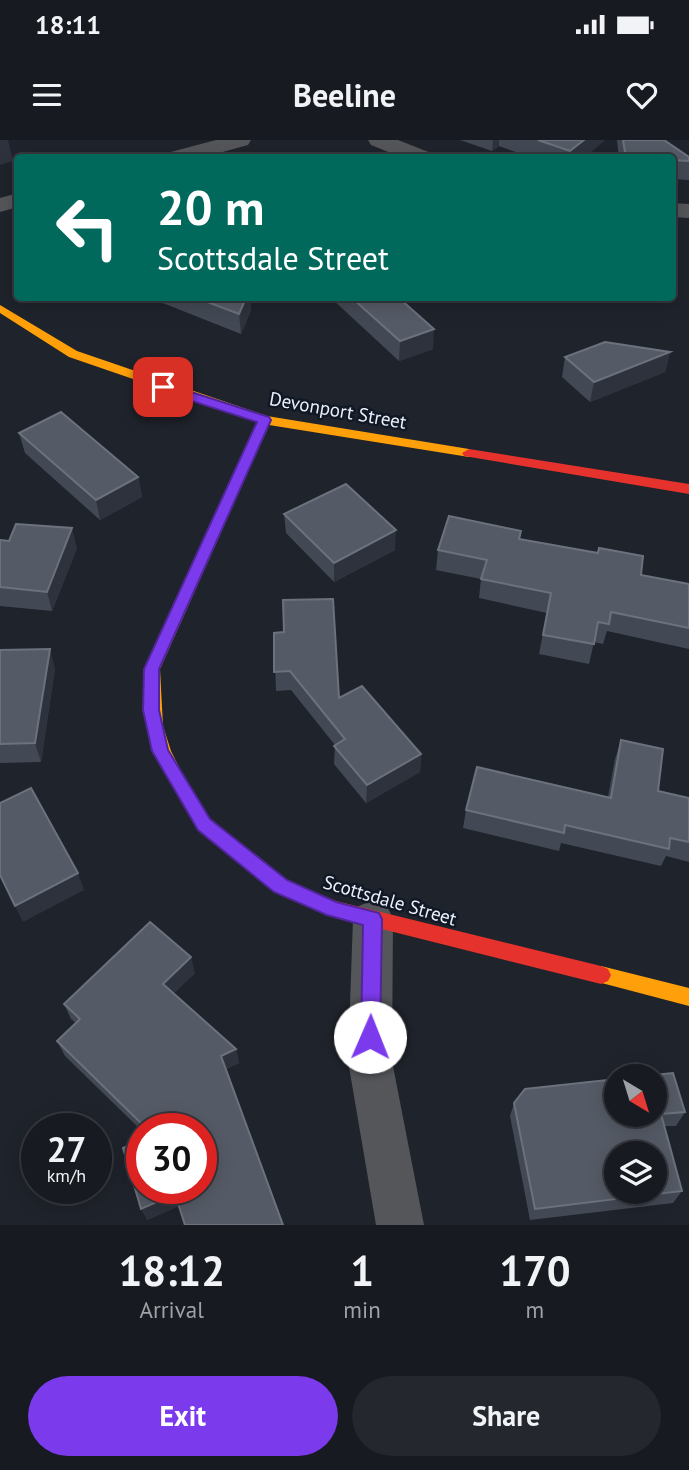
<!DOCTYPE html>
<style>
:root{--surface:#171a20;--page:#24272d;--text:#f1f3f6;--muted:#9ea1a5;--line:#36383e;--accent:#7c3aed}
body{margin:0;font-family:"PT Sans",sans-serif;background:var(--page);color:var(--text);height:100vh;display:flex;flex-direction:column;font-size:26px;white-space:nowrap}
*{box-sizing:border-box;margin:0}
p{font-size:23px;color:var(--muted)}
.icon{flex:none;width:38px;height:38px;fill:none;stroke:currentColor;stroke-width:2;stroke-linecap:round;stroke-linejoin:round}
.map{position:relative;height:1085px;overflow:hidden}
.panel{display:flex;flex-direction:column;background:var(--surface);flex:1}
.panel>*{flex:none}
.top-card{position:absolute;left:14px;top:14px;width:662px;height:147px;border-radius:7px;box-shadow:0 4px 18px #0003,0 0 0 2px var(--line);background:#00695c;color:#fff;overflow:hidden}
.needle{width:46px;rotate:142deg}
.controls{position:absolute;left:604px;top:924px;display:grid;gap:14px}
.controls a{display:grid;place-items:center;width:63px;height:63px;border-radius:50%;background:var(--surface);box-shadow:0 4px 18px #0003,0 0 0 2px var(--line);font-size:35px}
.speed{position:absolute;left:21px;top:973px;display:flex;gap:14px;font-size:35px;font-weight:700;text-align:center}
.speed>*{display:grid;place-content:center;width:91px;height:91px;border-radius:50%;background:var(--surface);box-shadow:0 4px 18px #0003,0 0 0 2px var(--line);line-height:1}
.speed small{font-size:18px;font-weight:400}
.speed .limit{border:10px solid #d22;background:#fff;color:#111}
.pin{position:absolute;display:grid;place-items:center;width:60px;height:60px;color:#fff;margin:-30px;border-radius:14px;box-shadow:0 4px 10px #0006}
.me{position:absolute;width:77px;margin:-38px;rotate:1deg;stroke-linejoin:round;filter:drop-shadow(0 0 5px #0008)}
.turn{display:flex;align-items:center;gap:24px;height:147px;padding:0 28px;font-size:32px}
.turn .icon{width:91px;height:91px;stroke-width:2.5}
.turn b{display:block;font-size:49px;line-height:60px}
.eta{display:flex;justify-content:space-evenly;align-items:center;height:119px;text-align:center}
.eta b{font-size:42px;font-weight:800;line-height:49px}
.button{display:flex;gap:14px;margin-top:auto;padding:14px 28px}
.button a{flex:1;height:80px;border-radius:42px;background:var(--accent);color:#fff;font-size:28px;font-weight:800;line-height:80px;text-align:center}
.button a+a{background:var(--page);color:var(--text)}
.status{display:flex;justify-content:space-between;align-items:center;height:49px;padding:0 35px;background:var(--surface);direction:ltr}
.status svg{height:19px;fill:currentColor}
header{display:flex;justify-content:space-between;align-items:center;height:91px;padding:0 28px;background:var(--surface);font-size:32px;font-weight:800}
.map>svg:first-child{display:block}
</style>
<div class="status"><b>18:11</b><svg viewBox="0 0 49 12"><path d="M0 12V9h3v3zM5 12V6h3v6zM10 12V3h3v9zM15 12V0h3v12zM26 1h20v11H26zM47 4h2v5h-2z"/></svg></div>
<header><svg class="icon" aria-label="menu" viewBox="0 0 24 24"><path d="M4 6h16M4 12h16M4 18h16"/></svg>Beeline<svg class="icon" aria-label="heart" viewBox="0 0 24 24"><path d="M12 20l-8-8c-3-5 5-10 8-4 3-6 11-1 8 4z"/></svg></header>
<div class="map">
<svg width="689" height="1085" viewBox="0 0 689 1085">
<rect width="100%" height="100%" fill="#1f232b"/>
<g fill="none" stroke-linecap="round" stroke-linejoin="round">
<g fill="#55565a" fill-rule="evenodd">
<path d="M216 0H251L248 5 201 18H164L167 13Z"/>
<path d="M368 0H398L431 13 434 18H403L371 5Z"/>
<path d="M18 53V67L0 72V58Z"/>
<path d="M672 63 689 64V78L672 77Z"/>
<path d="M373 760 387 766 393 779 392 921 424 1085H376L348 921 353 779 359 766Z"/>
</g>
<g fill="#ff9f0a" fill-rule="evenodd">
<path d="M0 165 77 211 267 276 469 309 476 313 469 317 269 285 160 529 163 586 171 611 185 639 183 644 177 646 171 644C149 604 143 575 144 529L258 282 69 217 0 173Z"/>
<path d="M601 826 689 848V866L594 841 591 835 594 829Z"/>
</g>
<g fill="#e5322d" fill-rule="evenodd">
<path d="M469 309 689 344V354L464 316 462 313Z"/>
<path d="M177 632 183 634 210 680 286 740 336 761 601 826 608 829 611 835 608 841 601 844 334 777 274 752 198 690 169 639 171 634Z"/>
</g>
</g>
<g fill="#434954">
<path d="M460 0H605L583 18H532L499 6 492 11Z"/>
<path d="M617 0H664L689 17V40L672 39V18H619Z"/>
<path d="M150 158H250L251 170 241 194Z"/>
<path d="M331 158H399L433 209 399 221Z"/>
<path d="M670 212 665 232 590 262 562 237 565 217Z"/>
<path d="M19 293 138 337 142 357 100 380 25 313Z"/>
<path d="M284 374 395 410 334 442 286 393Z"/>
<path d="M521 391 520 399 641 435 689 444V509L607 491 603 504 594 502 589 524 539 514 547 473 479 458 481 439 436 430 438 410Z"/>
<path d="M0 400 77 408 52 471 0 466Z"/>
<path d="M274 493 339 558 421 614 420 632 366 663 334 624 335 605 291 550 276 551Z"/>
<path d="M0 510 55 528 41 622 0 623Z"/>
<path d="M621 600 658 651 689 658V722L666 716 661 726 561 703 559 711 463 688 466 670 608 657 615 619Z"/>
<path d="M195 833 174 853 236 909 239 923 226 929 179 1066 147 1080 201 989H142V991L65 916 57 901 76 883 71 879 64 864Z"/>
<path d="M514 963 685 972 676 986H664L682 1051 673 1063 530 1080 510 976Z"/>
</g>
<g fill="#2d323c">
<path d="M0 0H8L13 21 0 25Z"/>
<path d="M493 0H499V6L492 11Z"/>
<path d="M584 0H605L583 18H569L570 11Z"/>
<path d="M246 158H250L251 170 241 194 239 174Z"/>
<path d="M434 189 433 209 399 221 400 201Z"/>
<path d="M670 212 665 232 590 262 594 242Z"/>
<path d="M138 337 142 357 100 380 96 360Z"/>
<path d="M72 388 77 408 52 471 47 452Z"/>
<path d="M396 390 395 410 334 442V423Z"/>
<path d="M50 509 55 528 41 622 35 603Z"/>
<path d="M421 614 420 632 366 663 367 645Z"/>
<path d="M78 733 84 750 23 782 15 766Z"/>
<path d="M191 817 195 833 168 859 163 844Z"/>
<path d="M236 909 239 923 224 930 221 916Z"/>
<path d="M175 1054 180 1066 147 1080 141 1069Z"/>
</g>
<g fill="#555b66" stroke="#6c727d" stroke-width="2" fill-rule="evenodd">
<path d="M538 0H584L570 11Z"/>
<path d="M623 0H664L689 17V21L672 20V18H626Z"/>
<path d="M197 158H246L239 174Z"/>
<path d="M352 158H399L434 189 400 201Z"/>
<path d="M605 202 670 212 594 242 565 217Z"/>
<path d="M61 272 138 337 96 360 19 293Z"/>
<path d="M346 344 396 390 334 423 284 374Z"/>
<path d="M449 376 521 391 519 399 598 413 599 408 643 416 641 435 689 444V488L611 472 609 484 598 482 594 504 543 495 551 453 481 439 487 420 438 410Z"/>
<path d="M16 384 72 388 47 452 0 447V400L9 401Z"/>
<path d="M333 459 339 558 362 546 421 614 367 645 334 606 345 599 290 531 274 532V493L284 492 283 460Z"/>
<path d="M50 509 35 603 0 604V510Z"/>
<path d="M621 600 663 609 658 651 689 658V702L670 698 669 709 565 685 564 693 466 670 477 627 611 658Z"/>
<path d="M31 648 78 733 15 766 0 735V663Z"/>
<path d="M150 782 191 817 163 844 236 909 221 916 283 1085H185L175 1054 141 1069 123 1008 142 999V1048H201V989H147L57 901 80 879 64 864Z"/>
<path d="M673 933 685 972 661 974 682 1051 535 1069 514 963 525 949 616 939V975H654V936H643ZM616 1013H654V1052H616Z"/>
</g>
<path fill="#7c3aed" stroke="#51269a" stroke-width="2" d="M163 243 269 277 271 280 159 529V570L168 610 210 679 287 740 336 762 379 773 382 779 380 897 378 904 370 907 363 904 361 897 363 785 327 775 274 752 198 690 152 611 143 570 144 529 257 282 158 250 156 247Z"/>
<g text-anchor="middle" stroke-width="5" stroke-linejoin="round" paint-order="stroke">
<g font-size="19" fill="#ebf0fa" stroke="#111826">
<text transform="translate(338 270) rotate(10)" y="7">Devonport Street</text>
<text transform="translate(390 760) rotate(16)" y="7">Scottsdale Street</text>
</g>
</g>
</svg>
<div class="controls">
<a><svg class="needle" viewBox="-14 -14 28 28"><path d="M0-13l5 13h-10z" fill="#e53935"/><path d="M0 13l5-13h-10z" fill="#9ea1a5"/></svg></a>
<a><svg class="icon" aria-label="layers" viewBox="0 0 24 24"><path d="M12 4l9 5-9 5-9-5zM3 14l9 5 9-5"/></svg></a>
</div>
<div class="speed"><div>27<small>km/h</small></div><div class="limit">30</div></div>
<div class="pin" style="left:163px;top:247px;background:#d93025"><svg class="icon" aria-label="arrive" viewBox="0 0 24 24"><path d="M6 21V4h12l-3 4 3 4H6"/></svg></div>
<svg class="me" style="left:370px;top:897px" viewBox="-20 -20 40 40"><circle r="19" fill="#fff"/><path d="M0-13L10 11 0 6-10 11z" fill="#7c3aed"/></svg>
<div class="top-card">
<div class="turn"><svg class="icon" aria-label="left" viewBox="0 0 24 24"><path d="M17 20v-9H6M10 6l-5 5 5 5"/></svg><div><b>20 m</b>Scottsdale Street</div></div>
</div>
</div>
<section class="panel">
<div class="eta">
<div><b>18:12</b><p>Arrival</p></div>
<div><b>1</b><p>min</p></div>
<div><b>170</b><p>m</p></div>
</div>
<div class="button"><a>Exit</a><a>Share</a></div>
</section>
